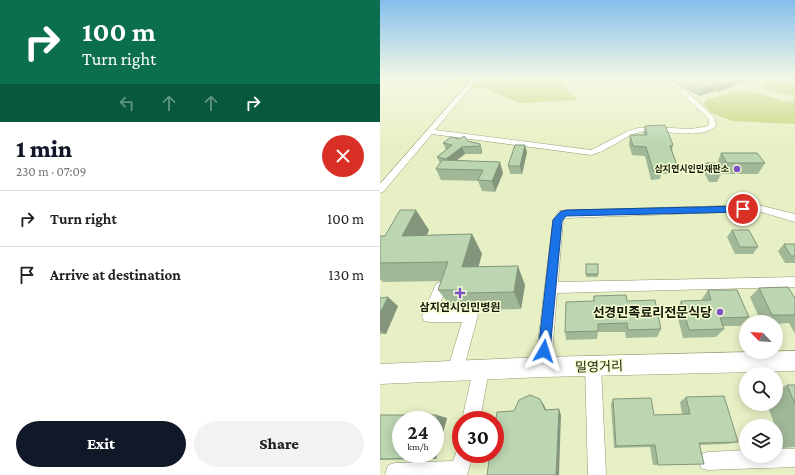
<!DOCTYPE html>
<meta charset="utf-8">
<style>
:root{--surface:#fff;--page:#f2f2f2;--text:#222;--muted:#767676;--line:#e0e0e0;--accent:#111827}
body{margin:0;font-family:"Crimson Pro","Noto Sans KR",serif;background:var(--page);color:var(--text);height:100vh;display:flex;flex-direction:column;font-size:15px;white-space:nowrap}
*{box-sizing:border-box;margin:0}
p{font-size:13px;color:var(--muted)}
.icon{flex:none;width:22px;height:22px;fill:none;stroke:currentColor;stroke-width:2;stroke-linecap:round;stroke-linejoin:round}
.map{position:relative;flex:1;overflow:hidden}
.details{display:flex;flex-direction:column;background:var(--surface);width:380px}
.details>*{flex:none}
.banner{background:#0b6e4f;color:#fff;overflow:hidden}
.needle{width:26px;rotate:295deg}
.fabs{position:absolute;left:359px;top:315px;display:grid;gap:8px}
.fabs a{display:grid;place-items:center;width:44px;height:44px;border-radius:50%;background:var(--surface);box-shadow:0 2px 10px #0003;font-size:20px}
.speed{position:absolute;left:12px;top:411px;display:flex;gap:8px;font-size:20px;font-weight:700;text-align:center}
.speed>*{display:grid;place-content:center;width:52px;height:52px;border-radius:50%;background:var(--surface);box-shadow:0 2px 10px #0003;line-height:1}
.speed small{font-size:10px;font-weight:400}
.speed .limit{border:6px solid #d22;background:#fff;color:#111}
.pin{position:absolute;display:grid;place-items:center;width:34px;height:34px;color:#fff;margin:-17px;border:2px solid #fff;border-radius:50%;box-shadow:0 1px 4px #0007}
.me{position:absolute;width:44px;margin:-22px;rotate:6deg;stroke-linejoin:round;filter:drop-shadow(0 0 3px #0008)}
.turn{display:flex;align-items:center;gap:14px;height:84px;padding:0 16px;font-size:18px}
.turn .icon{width:52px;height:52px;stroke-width:2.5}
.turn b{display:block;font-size:28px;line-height:34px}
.lanes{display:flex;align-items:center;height:38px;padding:0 16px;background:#0003;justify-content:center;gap:20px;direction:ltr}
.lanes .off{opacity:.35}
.round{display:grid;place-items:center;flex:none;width:42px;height:42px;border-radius:21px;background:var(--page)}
.headline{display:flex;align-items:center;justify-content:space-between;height:68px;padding:0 16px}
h1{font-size:24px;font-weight:800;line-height:30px;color:var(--accent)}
.button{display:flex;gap:8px;margin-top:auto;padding:8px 16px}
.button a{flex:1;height:46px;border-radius:24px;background:var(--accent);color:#fff;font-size:16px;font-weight:800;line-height:46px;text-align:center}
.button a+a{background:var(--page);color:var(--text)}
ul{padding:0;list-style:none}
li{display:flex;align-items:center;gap:12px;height:56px;padding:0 16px;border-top:1px solid var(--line)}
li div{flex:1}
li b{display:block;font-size:15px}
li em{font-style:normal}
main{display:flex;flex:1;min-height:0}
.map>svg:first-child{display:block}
</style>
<main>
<section class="details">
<div class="banner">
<div class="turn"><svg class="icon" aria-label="right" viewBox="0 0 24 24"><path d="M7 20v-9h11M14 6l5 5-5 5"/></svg><div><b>100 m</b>Turn right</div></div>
<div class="lanes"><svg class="icon off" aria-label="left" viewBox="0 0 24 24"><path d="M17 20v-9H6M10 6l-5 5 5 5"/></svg><svg class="icon off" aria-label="ahead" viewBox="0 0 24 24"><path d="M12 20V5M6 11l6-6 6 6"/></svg><svg class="icon off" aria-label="ahead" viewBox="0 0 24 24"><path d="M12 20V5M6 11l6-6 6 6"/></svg><svg class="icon" aria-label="right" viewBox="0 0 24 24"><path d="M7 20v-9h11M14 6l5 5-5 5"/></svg></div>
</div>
<div class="headline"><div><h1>1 min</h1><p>230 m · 07:09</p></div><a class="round" style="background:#d93025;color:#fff"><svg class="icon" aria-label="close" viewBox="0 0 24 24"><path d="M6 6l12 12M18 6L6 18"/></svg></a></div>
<ul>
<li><svg class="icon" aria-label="right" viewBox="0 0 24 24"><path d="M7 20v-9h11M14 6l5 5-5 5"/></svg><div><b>Turn right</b></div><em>100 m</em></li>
<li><svg class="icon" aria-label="arrive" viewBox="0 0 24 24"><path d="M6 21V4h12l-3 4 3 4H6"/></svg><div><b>Arrive at destination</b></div><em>130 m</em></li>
</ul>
<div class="button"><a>Exit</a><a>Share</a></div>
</section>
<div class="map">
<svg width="415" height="475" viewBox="0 0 415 475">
<rect width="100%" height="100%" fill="#e7f0c4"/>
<g fill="#c4d479">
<path d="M70 79H182V84L198 100 140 103 105 89 70 86Z"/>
<path d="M395 80 415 84V124L352 121 331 113 324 104 327 99C338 97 350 92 361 91 379 90 395 102 413 102V96L387 89 382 85 386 81Z"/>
</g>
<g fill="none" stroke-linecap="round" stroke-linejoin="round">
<g stroke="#929a71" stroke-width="1">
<g id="minor">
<path d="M92 79H98L55 130 211 150 248 131 258 128 273 127 310 129 324 127 329 125V119L295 88 272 79C299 79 317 101 335 118L336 126C321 140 285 130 267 131 247 132 230 151 211 155L52 134 3 192 0 193V184Z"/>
<path d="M378 205 415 214V222L378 211 186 218 183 221 178 282 415 277V287L177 293 171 367 168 372 163 375 158 372 155 367 173 220 179 211Z"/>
<path d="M60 282 64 284 66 288 58 309H91L96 310 98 315 83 371 80 376 75 379 70 376 67 371 82 322H49L44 321 42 316 56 284Z"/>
<path d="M213 358 218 361 221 366 226 475H208L205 366 208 361Z"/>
<path d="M101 362 106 365 109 370 100 420H82L93 370 96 365Z"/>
<path d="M81 446V454H93L87 475H5L8 465 15 463 73 461 78 448Z"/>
<path d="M396 449H415V467L328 470 321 468 319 461 321 454 328 452 366 450V456H396Z"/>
</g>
</g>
<g stroke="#929a71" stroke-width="1">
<path id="major" d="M415 351V371L163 377 0 384V364L163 357Z"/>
</g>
<use href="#minor" fill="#fff" fill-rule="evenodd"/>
<use href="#major" fill="#fff" fill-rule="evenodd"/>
</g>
<g fill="#a1b898">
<path d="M283 79H373L360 84H358L338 92 335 91 319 96 291 81Z"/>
<path d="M265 126 293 145 292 151 297 165 295 174H281L280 179 271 180 265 156 252 155 249 144 250 135H263Z"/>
<path d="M88 141 100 144 102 151V154H85L77 160 123 173 115 192 102 191 98 181 61 180 56 169 60 163 57 157 66 150 63 143Z"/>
<path d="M147 152 142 174H130L128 166Z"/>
<path d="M341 153 385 163 378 174H342L337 164Z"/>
<path d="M326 163 341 174 337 182H329L323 170Z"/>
<path d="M49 230 47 235 92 234 102 254 98 267 145 285 141 309 98 310 91 308H72L58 290 61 281 3 282 0 279V236Z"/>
<path d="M352 230 378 247 373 254H355L347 237Z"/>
<path d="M404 244H415V263H405L398 251Z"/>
<path d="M206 264 218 274V277H206Z"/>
<path d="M379 288 415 297V334L409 323 396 324V322H381L370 297Z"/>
<path d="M328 290 369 317 360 326H343L344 329 336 337 303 338 296 310 301 301 322 300V299Z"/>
<path d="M214 296 247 301 281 329 277 337 246 338 245 332H218L217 339 186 340 185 332 213 301Z"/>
<path d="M0 298 18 306 6 334H0Z"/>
<path d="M407 385H415V447L403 448 396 428V426H395L387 404H396V390Z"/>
<path d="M306 397 358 442 347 444 320 445 324 464 273 465 270 447 234 448 231 404 233 399 274 415 302 414 300 402Z"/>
<path d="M0 415 67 418 56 459 0 460Z"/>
</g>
<g fill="#83967c">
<path d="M356 79H360L358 84 338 92 340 86Z"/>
<path d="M362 79H373L360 84Z"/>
<path d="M337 84 335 91 319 96 321 89Z"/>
<path d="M100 144 102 151V154L100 146Z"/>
<path d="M145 145 147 152 142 174 140 166Z"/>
<path d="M82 147 85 154 69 166 66 159Z"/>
<path d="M120 162 123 173 115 192 112 181Z"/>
<path d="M36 210 49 230 37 255 22 236Z"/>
<path d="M92 234 102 254 93 286 82 267Z"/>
<path d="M138 266 145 285 141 309 134 292Z"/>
<path d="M8 297 18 306 6 334 0 331V313Z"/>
<path d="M160 399 164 405 169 415 165 410Z"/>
<path d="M179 409 181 415 179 475H176Z"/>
<path d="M57 415 67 418 56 459 44 458 45 454H55V420Z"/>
</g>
<g fill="#bbd6b1" stroke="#83967c">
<path d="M301 79H356L340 86 337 84 321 89Z"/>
<path d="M285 125 293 145 290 146 297 165H281L282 170H273L266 147 253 146 250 135H267L265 126Z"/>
<path d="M84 136 88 141 100 144V146L82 147 66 159 57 157 72 145 63 143 71 137 80 139Z"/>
<path d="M135 145H145L140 166H128Z"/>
<path d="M341 153H377L385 163H347Z"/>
<path d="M62 160 120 162 112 181 98 180 103 170 56 169Z"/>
<path d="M326 163H335L341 174H332Z"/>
<path d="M20 210H36L22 236 92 234 82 267 138 266 134 292 86 293 79 290H58L68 262 0 263V236H5Z"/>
<path d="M352 230H369L378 247H360Z"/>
<path d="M404 244H415V256H411Z"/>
<rect x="206" y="264" width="12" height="10"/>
<path d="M408 287 414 297H415V315H392L379 288Z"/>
<path d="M328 290H357L369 317 340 318 344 329 309 330 301 301 331 300Z"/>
<path d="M246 295 247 301 275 300 281 329 248 330 247 323 218 324V331L185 332 186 302 214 301V296Z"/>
<path d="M8 297 0 313V298Z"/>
<path d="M407 385H415V404Z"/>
<path d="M150 395 160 399 165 410 179 409 176 475H107L110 454H115V424L117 412 134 411 139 400Z"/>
<path d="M344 396 358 442 319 443 324 464 278 465 275 445 236 446 233 399 271 398 274 415 310 414 306 397Z"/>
<path d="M0 415H57L55 420H21V454H45L44 458 0 459Z"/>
</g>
<linearGradient id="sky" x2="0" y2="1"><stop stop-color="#84beec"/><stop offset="0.54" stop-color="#f4f8e4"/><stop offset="1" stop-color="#f4f8e4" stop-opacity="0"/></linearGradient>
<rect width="415" height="146" fill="url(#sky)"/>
<path fill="#1a73e8" stroke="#114b97" d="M363 206 367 209 363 212 186 216 182 221 170 351 169 356 164 357 160 356 158 351 173 220 180 212 186 210Z"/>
<g fill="#7b4ec6" stroke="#f4fdd1" stroke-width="1.5">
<circle cx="357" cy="169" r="4"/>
<path d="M78 287h4v4h4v4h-4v4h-4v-4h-4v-4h4z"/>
<circle cx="340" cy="312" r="4"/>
</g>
<g text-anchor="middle" stroke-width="3" stroke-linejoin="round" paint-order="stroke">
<g font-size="9" font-weight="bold" fill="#161909" stroke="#f4fdd1" text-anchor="end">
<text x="349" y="172">삼지연시인민재판소</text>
</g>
<g font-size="11" font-weight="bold" fill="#161909" stroke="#f4fdd1">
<text x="80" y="311">삼지연시인민병원</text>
</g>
<g font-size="13" font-weight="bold" fill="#161909" stroke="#f4fdd1" text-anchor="end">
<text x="332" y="317">선경민족료리전문식당</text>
</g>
<g font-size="13" fill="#161909" stroke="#f4fdd1">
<text transform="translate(219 366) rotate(-2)" y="5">밀영거리</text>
</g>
</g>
</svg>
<div class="fabs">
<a><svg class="needle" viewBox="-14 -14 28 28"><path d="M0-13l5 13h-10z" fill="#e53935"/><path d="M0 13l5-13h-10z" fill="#767676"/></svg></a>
<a><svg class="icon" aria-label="search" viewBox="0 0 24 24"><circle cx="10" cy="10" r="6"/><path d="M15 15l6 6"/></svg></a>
<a><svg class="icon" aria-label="layers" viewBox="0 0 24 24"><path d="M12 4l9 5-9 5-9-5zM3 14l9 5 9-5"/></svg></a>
</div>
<div class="speed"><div>24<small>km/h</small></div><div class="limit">30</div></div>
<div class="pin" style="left:363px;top:209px;background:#d93025"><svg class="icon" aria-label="arrive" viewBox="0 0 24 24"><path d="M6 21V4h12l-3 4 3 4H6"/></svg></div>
<svg class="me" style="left:164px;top:351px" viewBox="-20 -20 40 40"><path d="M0-17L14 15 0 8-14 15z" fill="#1a73e8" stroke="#fff" stroke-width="4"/></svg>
</div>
</main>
